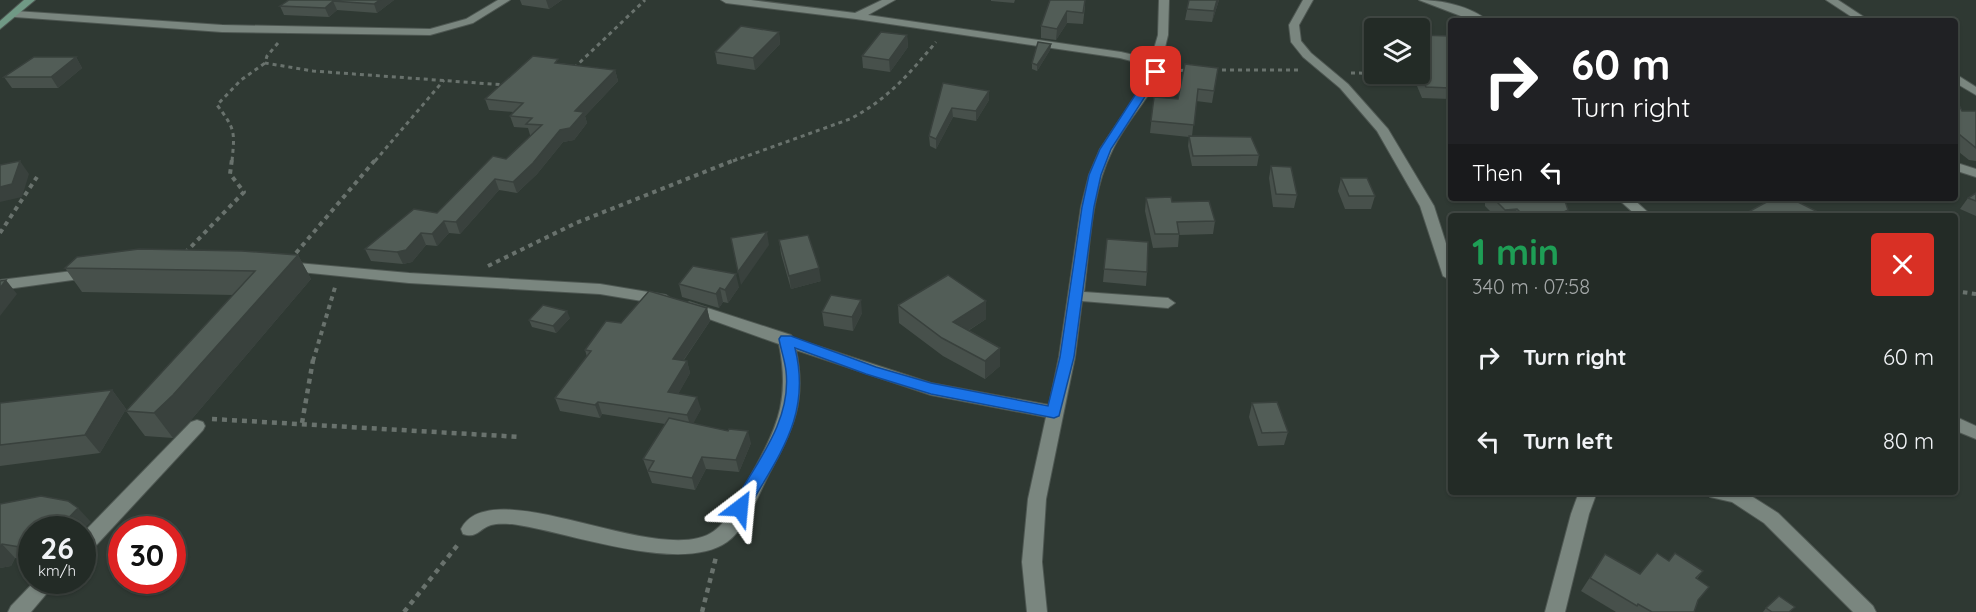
<!DOCTYPE html>
<meta charset="utf-8">
<style>
:root{--surface:#232b26;--page:#2f3732;--text:#f1f3f6;--muted:#a3a7a7;--line:#404743}
body{margin:0;font-family:Quicksand,sans-serif;background:var(--page);color:var(--text);height:100vh;display:flex;flex-direction:column;font-size:22px;white-space:nowrap}
*{box-sizing:border-box;margin:0}
p{font-size:20px;color:var(--muted)}
.icon{flex:none;width:33px;height:33px;fill:none;stroke:currentColor;stroke-width:2;stroke-linecap:round;stroke-linejoin:round}
.map{position:relative;flex:1;overflow:hidden}
.drawer{position:absolute;left:1448px;top:213px;width:510px;height:282px;display:flex;flex-direction:column;background:var(--surface);border-radius:6px;box-shadow:0 2px 4px #0004,0 0 0 2px var(--line)}
.drawer>*{flex:none}
.banner{position:absolute;left:1448px;top:18px;width:510px;height:183px;border-radius:6px;box-shadow:0 2px 4px #0004,0 0 0 2px var(--line);background:#202124;color:#fff;overflow:hidden}
.buttons{position:absolute;left:1364px;top:18px;display:grid;gap:12px}
.buttons a{display:grid;place-items:center;width:66px;height:66px;border-radius:6px;background:var(--surface);box-shadow:0 2px 4px #0004,0 0 0 2px var(--line);font-size:30px}
.speed{position:absolute;left:18px;top:516px;display:flex;gap:12px;font-size:30px;font-weight:700;text-align:center}
.speed>*{display:grid;place-content:center;width:78px;height:78px;border-radius:50%;background:var(--surface);box-shadow:0 2px 4px #0004,0 0 0 2px var(--line);line-height:1}
.speed small{font-size:15px;font-weight:400}
.speed .limit{border:9px solid #d22;background:#fff;color:#111}
.pin{position:absolute;display:grid;place-items:center;width:51px;height:51px;color:#fff;margin:-26px;border-radius:12px;box-shadow:0 3px 9px #0006}
.me{position:absolute;width:66px;margin:-33px;rotate:29deg;stroke-linejoin:round;filter:drop-shadow(0 0 4px #0008)}
.turn{display:flex;align-items:center;gap:21px;height:126px;padding:0 24px;font-size:27px}
.turn .icon{width:78px;height:78px;stroke-width:2.5}
.turn b{display:block;font-size:42px;line-height:51px}
.then{display:flex;align-items:center;height:57px;padding:0 24px;background:#0003;gap:12px;font-size:22px}
.round{display:grid;place-items:center;flex:none;width:63px;height:63px;border-radius:6px;background:var(--page)}
.head{display:flex;align-items:center;justify-content:space-between;height:102px;padding:0 24px}
h1{font-size:36px;font-weight:700;line-height:45px;color:#1e9e55}
ul{padding:0;list-style:none}
li{display:flex;align-items:center;gap:18px;height:84px;padding:0 24px}
li div{flex:1}
li b{display:block;font-size:22px}
li em{font-style:normal}
.map>svg:first-child{display:block}
</style>
<div class="map">
<svg width="1976" height="612" viewBox="0 0 1976 612">
<rect width="100%" height="100%" fill="#2f3933"/>
<g fill="none" stroke-linecap="round" stroke-linejoin="round">
<g stroke="#4e5752" stroke-width="2">
<g id="minor">
<path d="M498 0H510L473 23 430 35 222 32 15 17 10 14 15 11 222 25 430 29 466 19Z"/>
<path d="M721 0H751L855 13 882 0H895L868 15 1121 52 1151 59 1158 35 1159 0H1169L1168 35 1161 64 1162 72C1148 100 1125 123 1112 151 1091 193 1090 245 1084 292L1168 298 1175 303 1168 308 1082 301 1075 357 1046 499 1042 562 1047 612H1027L1022 562 1028 499 1046 417 931 395 796 350C807 401 793 429 770 472 758 494 748 527 727 542 681 575 566 531 512 524 505 524 498 523 491 525 480 528 477 539 463 534L461 529C491 469 662 570 714 531 734 516 744 486 756 466 780 422 789 395 779 344L684 310 681 307 689 302 791 335 793 338 931 383 1049 405 1059 357 1081 207 1089 175 1100 149 1146 80 1150 72V66L1120 58 856 19 726 3Z"/>
<path d="M1303 0H1313L1299 25 1301 41 1311 53 1348 84 1388 129 1434 206 1450 256V280L1443 276 1420 206 1377 131 1340 88 1303 57 1291 42 1289 25Z"/>
<path d="M1419 0C1441 0 1471 6 1488 21H1474Z"/>
<path d="M1826 0H1838L1870 21H1858Z"/>
<path d="M1954 73 1976 87V95L1954 82Z"/>
<path d="M1954 162 1976 169V177L1954 170Z"/>
<path d="M1617 198H1632L1652 216H1637Z"/>
<path d="M286 262 409 273 600 284 666 295 673 300 666 305 600 294 409 283 281 270 279 267Z"/>
<path d="M89 269 94 271 96 274 94 277 0 290V280Z"/>
<path d="M1954 416 1976 426V439L1954 430Z"/>
<path d="M197 420 203 422 205 426 203 430 89 553 82 555V534L191 422Z"/>
<path d="M1579 492H1597L1589 514 1565 612H1545L1571 514Z"/>
<path d="M1707 492H1745L1778 513 1873 606 1876 612H1853L1764 523 1732 502 1710 497Z"/>
<path d="M36 580H58L31 612H8L11 606Z"/>
</g>
</g>
<g stroke="#4e5752" stroke-width="2">
<path id="secondary" d="M24 0H35L0 29V21Z"/>
</g>
<g stroke="#69726d" stroke-width="3" stroke-dasharray="4 4" stroke-linecap="butt">
<path d="M278 43 267 56 265 63 313 71 505 85"/>
<path d="M574 68 645 0"/>
<path d="M1214 70H1302"/>
<path d="M1172 71 1188 70"/>
<path d="M1351 73 1416 74"/>
<path d="M232 161C235 131 235 129 217 105L241 80 265 63"/>
<path d="M375 161 444 80"/>
<path d="M733 161 850 119C887 100 910 73 936 42"/>
</g>
<g stroke="#69726d" stroke-width="4" stroke-dasharray="4.5 4.5" stroke-linecap="butt">
<path d="M0 233 37 177"/>
<path d="M185 253 244 192 230 174 232 159"/>
<path d="M296 253 376 159"/>
<path d="M488 266 576 223 737 159"/>
<path d="M1954 291 1976 294"/>
<path d="M313 361 336 284"/>
</g>
<g stroke="#69726d" stroke-width="4.5" stroke-dasharray="5 5" stroke-linecap="butt">
<path d="M212 419 521 437"/>
<path d="M302 423 313 360"/>
<path d="M404 612 460 542"/>
<path d="M702 612 716 557"/>
</g>
<use href="#minor" fill="#7a867f" fill-rule="evenodd"/>
<use href="#secondary" fill="#709985" fill-rule="evenodd"/>
</g>
<g fill="#47504b">
<path d="M289 0H394L377 13 337 10 329 17 284 15 280 6Z"/>
<path d="M520 0H562L549 9 522 5Z"/>
<path d="M991 0H1015L1014 3 991 1Z"/>
<path d="M1050 0 1085 6 1083 24 1067 23 1056 40 1041 38V26Z"/>
<path d="M1189 0H1219L1212 22 1185 20Z"/>
<path d="M779 32 780 44 755 70 717 64 715 52Z"/>
<path d="M907 35 908 47 890 72 863 68 862 56Z"/>
<path d="M1419 35 1450 36V99L1422 98 1412 74H1419Z"/>
<path d="M1051 44 1050 50 1037 71 1032 69V63Z"/>
<path d="M76 57 82 68 58 88H12L4 77Z"/>
<path d="M559 63 615 70 618 81 585 116 587 123 574 140 563 142 537 174 517 193 499 190 460 234 449 233 437 246 426 245 412 262 403 264 371 261 365 249 437 213 506 159 531 135H530L528 128 514 127 510 116 513 112 489 110 485 99Z"/>
<path d="M1218 68 1212 103 1196 101 1192 136 1259 155 1257 166H1192L1188 146 1189 137 1150 133 1154 97 1178 99Z"/>
<path d="M943 83 989 100 976 121 953 117 936 149 930 146 929 136Z"/>
<path d="M1954 106 1962 111H1976V161L1969 160 1954 148Z"/>
<path d="M1271 166 1297 195 1294 208 1273 207 1269 178Z"/>
<path d="M1341 178 1375 196 1371 209H1345L1338 191Z"/>
<path d="M1976 193V216L1960 209 1968 198Z"/>
<path d="M1146 198 1172 202 1215 221 1213 234 1179 235 1178 247 1153 248 1145 211Z"/>
<path d="M1485 198H1564L1568 210 1566 214 1568 216H1495L1485 206Z"/>
<path d="M1750 211 1820 213 1818 216H1747Z"/>
<path d="M1107 239 1147 272 1146 286 1103 282Z"/>
<path d="M779 240 821 281 791 289 781 254Z"/>
<path d="M298 255 311 279 191 420 173 438 145 436 126 411 233 295 82 292 65 268Z"/>
<path d="M679 284 739 287 728 303 723 302 719 308 682 297Z"/>
<path d="M898 305 986 319 968 331 1000 366 985 379 943 356 899 323Z"/>
<path d="M707 308 710 321 684 360 687 361 690 373 678 394 701 409 693 423 751 443 739 472 706 469 695 490 652 483 643 459 665 424 602 414 600 418 560 411 555 398 587 357 585 350 621 323Z"/>
<path d="M822 312 862 313 853 331 824 326Z"/>
<path d="M570 318 556 333 532 327 529 320Z"/>
<path d="M112 390 126 409 100 453 0 466V403Z"/>
<path d="M1252 403 1288 432 1284 445 1258 446 1249 417Z"/>
<path d="M0 504 91 522 32 530V561L15 558 11 566 0 568Z"/>
<path d="M1605 554 1640 574 1669 561 1703 571 1697 579 1698 602 1694 612H1616L1581 591Z"/>
<path d="M1795 607 1790 612H1763L1766 608Z"/>
</g>
<g fill="#39413d">
<path d="M380 0H394L377 13 374 4Z"/>
<path d="M546 0H562L549 9Z"/>
<path d="M1217 0H1219L1212 22 1214 11Z"/>
<path d="M333 1 337 10 329 17 325 8Z"/>
<path d="M1067 11V23L1056 40 1057 29Z"/>
<path d="M779 32 780 44 755 70 753 58Z"/>
<path d="M907 35 908 47 890 72 889 60Z"/>
<path d="M1051 44 1050 50 1037 71V65Z"/>
<path d="M76 57 82 68 58 88 51 77Z"/>
<path d="M615 70 618 81 585 116 587 123 574 140 563 142 537 174 517 193 513 182 575 111Z"/>
<path d="M989 91V100L976 121V111Z"/>
<path d="M952 108 953 117 936 149V139Z"/>
<path d="M20 161 29 174 22 197 0 202V187Z"/>
<path d="M495 179 499 190 460 234 456 222Z"/>
<path d="M1517 209 1514 216H1503L1505 210Z"/>
<path d="M444 221 449 233 437 246 432 234Z"/>
<path d="M767 232 769 245 741 285 738 272Z"/>
<path d="M421 233 426 245 412 262 403 264 397 252Z"/>
<path d="M298 255 311 279 191 420 173 438 154 413Z"/>
<path d="M819 268 821 281 791 289 789 276Z"/>
<path d="M736 274 739 287 728 303 725 290Z"/>
<path d="M6 280 17 294 0 316V288Z"/>
<path d="M720 288 723 302 719 308 716 294Z"/>
<path d="M861 300 862 313 853 331 852 317Z"/>
<path d="M986 301V319L953 340V322Z"/>
<path d="M707 308 710 321 676 371 673 359Z"/>
<path d="M567 311 570 318 556 333 553 326Z"/>
<path d="M1000 348V366L985 379V361Z"/>
<path d="M687 361 690 373 672 405 668 392Z"/>
<path d="M112 390 126 409 100 453 85 435Z"/>
<path d="M697 397 701 409 691 428 687 415Z"/>
<path d="M598 402 602 414 600 418 595 405Z"/>
<path d="M748 431 751 443 739 472 736 460Z"/>
<path d="M702 457 706 469 695 490 692 478Z"/>
<path d="M78 508 91 522 82 530H57Z"/>
<path d="M2 544 15 558 11 566 0 568V547Z"/>
</g>
<g fill="#525d57" stroke="#39413d" stroke-width="1.5">
<path d="M289 0H380L374 4 333 1 325 8 280 6Z"/>
<path d="M1050 0H1085L1083 13 1067 11 1057 29 1041 26Z"/>
<path d="M1189 0H1217L1214 11 1187 9Z"/>
<path d="M1721 19 1745 21H1746H1723Z"/>
<path d="M741 26 779 32 753 58 715 52Z"/>
<path d="M881 32 907 35 889 60 862 56Z"/>
<path d="M1419 35 1450 36V88L1426 87 1419 72Z"/>
<path d="M1038 42 1051 44 1037 65 1032 63Z"/>
<path d="M533 56 558 59 555 63 615 70 575 111 584 112 570 128 560 130 533 163 513 182 495 179 456 222 444 221 432 234 421 233 406 250 397 252 365 249 414 209 437 213 493 156 506 159 542 125 526 124 532 118 510 116 523 103 485 99Z"/>
<path d="M34 57H76L51 77H4Z"/>
<path d="M1185 64 1218 68 1214 91 1198 89 1194 125 1151 121 1154 97 1178 99Z"/>
<path d="M943 83 989 91 976 111 952 108 936 139 929 136Z"/>
<path d="M1954 106 1960 107 1962 111H1976V148L1954 130Z"/>
<path d="M1189 136 1251 137 1259 155 1193 156Z"/>
<path d="M20 161 12 184 0 187V165Z"/>
<path d="M1271 166 1291 167 1297 195 1276 194Z"/>
<path d="M1341 178H1367L1375 196H1349Z"/>
<path d="M1976 193V201L1968 198Z"/>
<path d="M1171 197 1172 202 1209 201 1215 221 1177 222 1179 234H1155L1146 198Z"/>
<path d="M1493 198H1564L1568 210 1564 212 1568 216H1524L1517 209 1505 210Z"/>
<path d="M1774 198H1790L1820 213 1814 216H1760L1750 211Z"/>
<path d="M767 232 738 272 731 238Z"/>
<path d="M808 235 819 268 789 276 779 240Z"/>
<path d="M1107 239 1148 242 1147 272 1104 269Z"/>
<path d="M139 249 242 251 298 255 173 395 154 413 126 411 255 271 65 268 77 257Z"/>
<path d="M693 266 736 274 725 290 720 288 716 294 679 284Z"/>
<path d="M948 275 986 301 953 322 1000 348 985 361 942 338 898 305Z"/>
<path d="M6 280 0 288V281Z"/>
<path d="M649 291 707 308 673 359 687 361 668 392 697 397 687 415 598 402 595 405 555 398 591 351 585 350 606 321 621 323Z"/>
<path d="M831 295 861 300 852 317 822 312Z"/>
<path d="M543 305 567 311 553 326 529 320Z"/>
<path d="M112 390 85 435 0 445V403Z"/>
<path d="M1277 402 1288 432 1262 433 1252 403Z"/>
<path d="M669 418 728 431 729 429 748 431 736 460 702 457 692 478 648 471 654 461 643 459Z"/>
<path d="M41 496 68 501 78 508 57 530H32V549L2 544 0 547V504Z"/>
<path d="M1657 553 1669 561 1675 553 1703 571 1696 578 1709 587 1698 600 1694 612H1652L1638 604 1637 606 1590 578 1605 554 1640 574Z"/>
<path d="M1779 596 1795 607 1789 612H1772L1766 608Z"/>
</g>
<path fill="#1a73e8" stroke="#114b97" stroke-width="1.5" d="M1152 69 1161 72 1111 149 1101 175 1094 207 1074 357 1059 416 1054 418 931 394 866 374 795 348C812 417 778 455 746 513L740 515 734 513 731 508C754 465 792 423 786 371 785 361 781 350 779 339L781 336H791L876 367 931 383 1048 406 1060 357 1082 207 1089 175 1100 149Z"/>
</svg>
<div class="buttons">
<a><svg class="icon" aria-label="layers" viewBox="0 0 24 24"><path d="M12 4l9 5-9 5-9-5zM3 14l9 5 9-5"/></svg></a>
</div>
<div class="speed"><div>26<small>km/h</small></div><div class="limit">30</div></div>
<div class="pin" style="left:1156px;top:72px;background:#d93025"><svg class="icon" aria-label="arrive" viewBox="0 0 24 24"><path d="M6 21V4h12l-3 4 3 4H6"/></svg></div>
<svg class="me" style="left:740px;top:508px" viewBox="-20 -20 40 40"><path d="M0-17L14 15 0 8-14 15z" fill="#1a73e8" stroke="#fff" stroke-width="4"/></svg>
<div class="banner">
<div class="turn"><svg class="icon" aria-label="right" viewBox="0 0 24 24"><path d="M7 20v-9h11M14 6l5 5-5 5"/></svg><div><b>60 m</b>Turn right</div></div>
<div class="then">Then<svg class="icon" aria-label="left" viewBox="0 0 24 24"><path d="M17 20v-9H6M10 6l-5 5 5 5"/></svg></div>
</div>
<section class="drawer">
<div class="head"><div><h1>1 min</h1><p>340 m · 07:58</p></div><a class="round" style="background:#d93025;color:#fff"><svg class="icon" aria-label="close" viewBox="0 0 24 24"><path d="M6 6l12 12M18 6L6 18"/></svg></a></div>
<ul>
<li><svg class="icon" aria-label="right" viewBox="0 0 24 24"><path d="M7 20v-9h11M14 6l5 5-5 5"/></svg><div><b>Turn right</b></div><em>60 m</em></li>
<li><svg class="icon" aria-label="left" viewBox="0 0 24 24"><path d="M17 20v-9H6M10 6l-5 5 5 5"/></svg><div><b>Turn left</b></div><em>80 m</em></li>
</ul>
</section>
</div>
